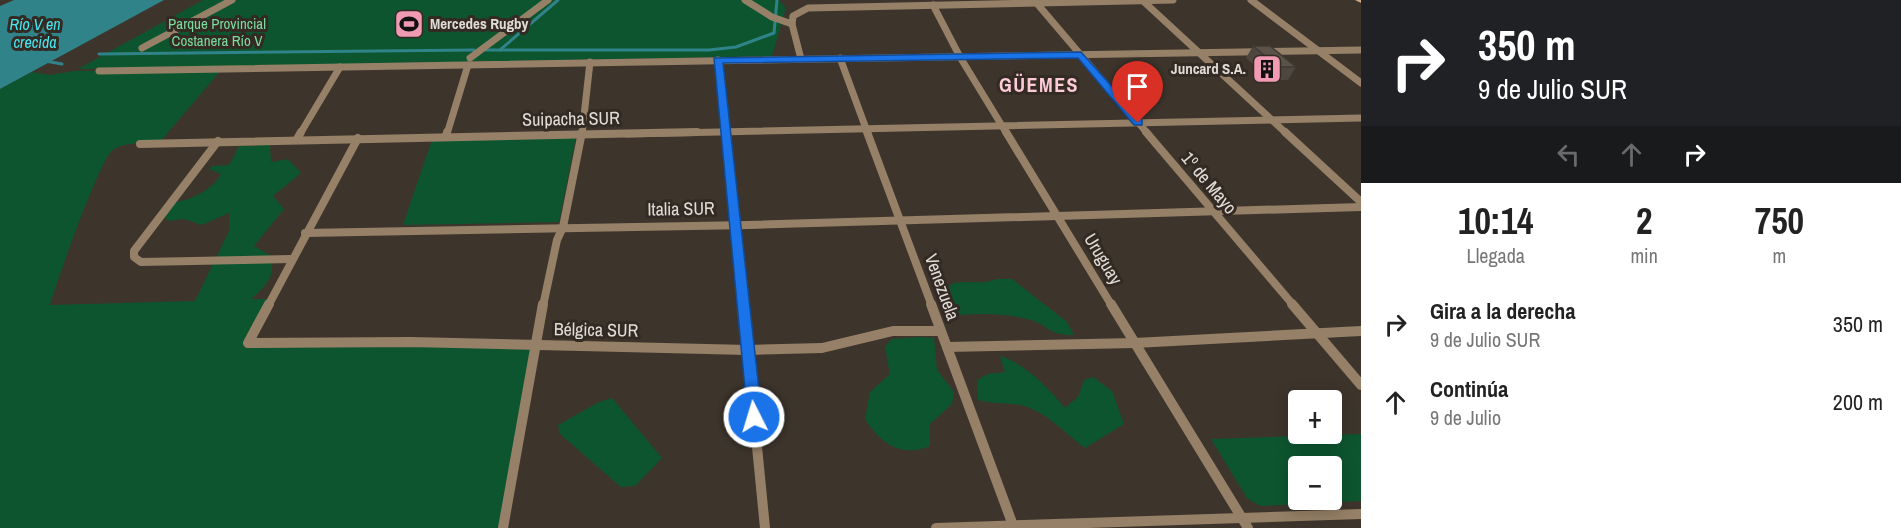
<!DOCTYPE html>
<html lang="es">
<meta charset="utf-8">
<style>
:root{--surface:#fff;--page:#f6f6f6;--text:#222;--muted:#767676}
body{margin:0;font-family:"Archivo Narrow",sans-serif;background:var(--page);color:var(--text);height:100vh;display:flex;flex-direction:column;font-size:22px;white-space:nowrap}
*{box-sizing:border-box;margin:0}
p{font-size:20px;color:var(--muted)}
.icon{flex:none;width:33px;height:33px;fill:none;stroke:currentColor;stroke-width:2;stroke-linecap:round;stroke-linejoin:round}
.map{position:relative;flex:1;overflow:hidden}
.sheet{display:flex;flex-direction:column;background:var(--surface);width:540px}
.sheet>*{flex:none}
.top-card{background:#202124;color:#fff;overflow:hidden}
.tools{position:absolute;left:1288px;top:390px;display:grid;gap:12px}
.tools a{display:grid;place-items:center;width:54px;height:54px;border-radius:6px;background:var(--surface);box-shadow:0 3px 15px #0003;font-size:30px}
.pin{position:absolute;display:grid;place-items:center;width:51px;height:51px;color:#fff;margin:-62px -26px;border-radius:50% 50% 50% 0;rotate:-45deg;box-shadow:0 0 6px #0007}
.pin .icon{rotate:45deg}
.me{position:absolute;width:66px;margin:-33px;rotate:355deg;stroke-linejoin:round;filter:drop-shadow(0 0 4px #0008)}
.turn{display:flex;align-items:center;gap:21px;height:126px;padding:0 18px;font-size:27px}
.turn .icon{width:78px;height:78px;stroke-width:2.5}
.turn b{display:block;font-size:42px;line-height:51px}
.lanes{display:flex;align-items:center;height:57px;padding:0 18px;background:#0003;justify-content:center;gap:30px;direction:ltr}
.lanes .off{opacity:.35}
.eta{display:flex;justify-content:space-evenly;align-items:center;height:102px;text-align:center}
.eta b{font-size:36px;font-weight:700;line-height:42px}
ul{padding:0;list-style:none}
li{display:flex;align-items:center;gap:18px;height:78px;padding:0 18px}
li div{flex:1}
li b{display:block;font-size:22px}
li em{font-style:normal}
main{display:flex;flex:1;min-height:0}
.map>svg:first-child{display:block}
</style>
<main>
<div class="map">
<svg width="1361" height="528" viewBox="0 0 1361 528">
<rect width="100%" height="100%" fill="#3d352c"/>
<g fill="#0d552f" fill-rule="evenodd">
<path d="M203 0H779L786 8 772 56 78 69Z"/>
<path d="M222 69 159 143C144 144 126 141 113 150 100 158 56 284 50 305L195 301 229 231V213L202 225 184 219 169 221 163 216 175 202C192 200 213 189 221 174L209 169 212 166 229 165 239 146 270 145 271 162 288 159 301 173 273 196 284 209 254 246 270 255C277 276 266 286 251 299H270L248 342 534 346 503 528H0V89L32 72 50 75 74 71Z"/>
<path d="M576 137 559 222 403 225 432 140Z"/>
<path d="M997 279H1012L1067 322 1074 335C1047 335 1052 327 1031 320 1010 314 984 313 961 315L953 307 947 292 951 284C970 279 977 286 997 279Z"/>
<path d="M920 337 934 338 937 370 954 392 952 404 930 424V446C901 458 880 443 865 419L870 392 890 374 885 347 892 339Z"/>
<path d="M1000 356C1026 364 1048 388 1065 408L1078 397 1084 380 1093 377 1112 391 1124 424 1085 448C1066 434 1044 410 1021 405 1006 403 993 404 978 400L977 380 988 374 1005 372Z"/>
<path d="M612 398 662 458 635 486 621 487 560 434 558 425 599 402Z"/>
<path d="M1361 434V501L1260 506 1247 498 1211 439ZM1299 466H1332V500H1299Z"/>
</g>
<path fill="#2f8389" d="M14 0H164L0 89V6Z"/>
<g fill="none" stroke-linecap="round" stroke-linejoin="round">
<g stroke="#2f8389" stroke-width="3">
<path d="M486 50H709L736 47 774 33 777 0"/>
<path d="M500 50 558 0"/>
<path d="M99 54 474 50"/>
<path d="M45 61 62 64"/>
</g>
<g stroke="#968067" stroke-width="7">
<path d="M745 0 772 17 792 24"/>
<path d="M1034 0 1148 134"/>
<path d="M1142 0 1287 134"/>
<path d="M1251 0 1361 83"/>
<path d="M933 5 960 57 1007 134"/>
<path d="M142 48 232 0"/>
<path d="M470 58 548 0"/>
<path d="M840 58 868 134"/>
<path d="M801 59 792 24 793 16 808 8 1173 0"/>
<path d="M718 60 725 134"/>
<path d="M99 71 1361 50"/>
<path d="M300 134 340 67"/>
<path d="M447 134 468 65"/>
<path d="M582 134 590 62"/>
<path d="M627 134 1361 118"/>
</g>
<g stroke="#968067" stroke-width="8">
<path d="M725 132 743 306"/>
<path d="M867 132 932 306"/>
<path d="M1006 132 1112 306"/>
<path d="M1146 132 1294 306"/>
<path d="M1285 132 1361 202"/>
<path d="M446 136 447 132"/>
<path d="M297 139 301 132"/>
<path d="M218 141 134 251V257L141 262 291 259"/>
<path d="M140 144 697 132"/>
<path d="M305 233 749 225 1361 207"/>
<path d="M268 306 358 138"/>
<path d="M543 306 557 240 563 227 582 132"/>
</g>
<g stroke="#968067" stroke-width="10">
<path d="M269 304 248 343 410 342 748 350 822 348 893 331H940"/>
<path d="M743 304 765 528"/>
<path d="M931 304 1014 528"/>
<path d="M1111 304 1248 528"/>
<path d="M1292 304 1361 385"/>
<path d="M947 347 1135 343 1361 331"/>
<path d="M503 528 543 304"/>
<path d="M936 528 1361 514"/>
</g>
<path fill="#cca981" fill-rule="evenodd" d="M1355 0H1361V3Z"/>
</g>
<path fill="#4e473f" d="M1253 46 1296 67 1288 80H1271L1246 58Z"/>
<path fill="#5b5349" stroke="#403a33" stroke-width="1.5" d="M1253 46H1270L1296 67H1279Z"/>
<path fill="#1a73e8" stroke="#114b97" stroke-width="1.5" d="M1081 52 1142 120V125H1134L1078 58 723 63 762 417 760 421H748L714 58Z"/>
<defs>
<g id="stadium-square" transform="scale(1.5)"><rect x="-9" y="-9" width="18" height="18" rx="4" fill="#f19ab3" stroke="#332b23"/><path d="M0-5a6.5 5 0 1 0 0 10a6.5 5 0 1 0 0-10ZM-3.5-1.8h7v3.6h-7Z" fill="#111"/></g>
<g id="building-square" transform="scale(1.5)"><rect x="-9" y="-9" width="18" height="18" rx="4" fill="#f19ab3" stroke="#332b23"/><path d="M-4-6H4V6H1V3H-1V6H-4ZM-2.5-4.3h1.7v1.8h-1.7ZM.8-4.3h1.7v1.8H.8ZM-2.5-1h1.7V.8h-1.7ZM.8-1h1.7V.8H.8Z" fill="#111"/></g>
</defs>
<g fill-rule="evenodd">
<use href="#stadium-square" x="409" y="24"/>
<use href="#building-square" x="1267" y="69"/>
</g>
<g text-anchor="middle" stroke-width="6" stroke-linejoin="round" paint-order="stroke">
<g font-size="15" fill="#7adc9e" stroke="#332b23">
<text x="217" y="29">Parque Provincial<tspan x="217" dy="17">Costanera Río V</tspan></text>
</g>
<g font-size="15" font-weight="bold" fill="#e2dcd7" stroke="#332b23" text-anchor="start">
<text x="430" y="29">Mercedes Rugby</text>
<text x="1246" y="74" text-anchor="end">Juncard S.A.</text>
</g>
<g font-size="16" font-style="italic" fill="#45e7f1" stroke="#332b23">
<text x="35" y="30">Río V en<tspan x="35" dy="18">crecida</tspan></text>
</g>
<g font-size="18" fill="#e2dcd7" stroke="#332b23">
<text transform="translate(571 119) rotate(-1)" y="6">Suipacha SUR</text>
<text transform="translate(1209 183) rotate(50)" y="6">1º de Mayo</text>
<text transform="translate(681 209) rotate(-1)" y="6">Italia SUR</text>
<text transform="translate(1103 259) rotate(59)" y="6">Uruguay</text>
<text transform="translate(942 287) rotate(70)" y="6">Venezuela</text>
<text transform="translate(596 330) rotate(1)" y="6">Bélgica SUR</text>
</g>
<g font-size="20" font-weight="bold" letter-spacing="1.5" fill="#fdcad7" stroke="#332b23">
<text x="1039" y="92">GÜEMES</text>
</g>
</g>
</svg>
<div class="tools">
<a>+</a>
<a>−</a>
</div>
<div class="pin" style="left:1138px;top:123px;background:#d93025"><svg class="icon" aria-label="arrive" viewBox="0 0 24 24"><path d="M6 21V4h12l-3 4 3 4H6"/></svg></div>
<svg class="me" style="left:754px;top:417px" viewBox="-20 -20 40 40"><circle r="17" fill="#1a73e8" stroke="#fff" stroke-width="3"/><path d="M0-11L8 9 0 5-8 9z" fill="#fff"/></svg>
</div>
<section class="sheet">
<div class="top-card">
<div class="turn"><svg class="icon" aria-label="right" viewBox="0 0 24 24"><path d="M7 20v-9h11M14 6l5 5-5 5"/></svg><div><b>350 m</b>9 de Julio SUR</div></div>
<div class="lanes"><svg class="icon off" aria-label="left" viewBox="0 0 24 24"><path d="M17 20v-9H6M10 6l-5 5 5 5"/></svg><svg class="icon off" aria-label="ahead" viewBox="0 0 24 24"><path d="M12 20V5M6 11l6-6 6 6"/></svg><svg class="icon" aria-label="right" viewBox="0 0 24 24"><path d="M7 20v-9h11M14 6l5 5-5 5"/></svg></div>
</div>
<div class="eta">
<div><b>10:14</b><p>Llegada</p></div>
<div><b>2</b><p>min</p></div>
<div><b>750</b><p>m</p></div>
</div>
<ul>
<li><svg class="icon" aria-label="right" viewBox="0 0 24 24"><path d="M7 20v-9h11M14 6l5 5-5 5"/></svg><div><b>Gira a la derecha</b><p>9 de Julio SUR</p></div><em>350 m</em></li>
<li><svg class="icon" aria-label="ahead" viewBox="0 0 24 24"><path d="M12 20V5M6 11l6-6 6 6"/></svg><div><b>Continúa</b><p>9 de Julio</p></div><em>200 m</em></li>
</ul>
</section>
</main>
